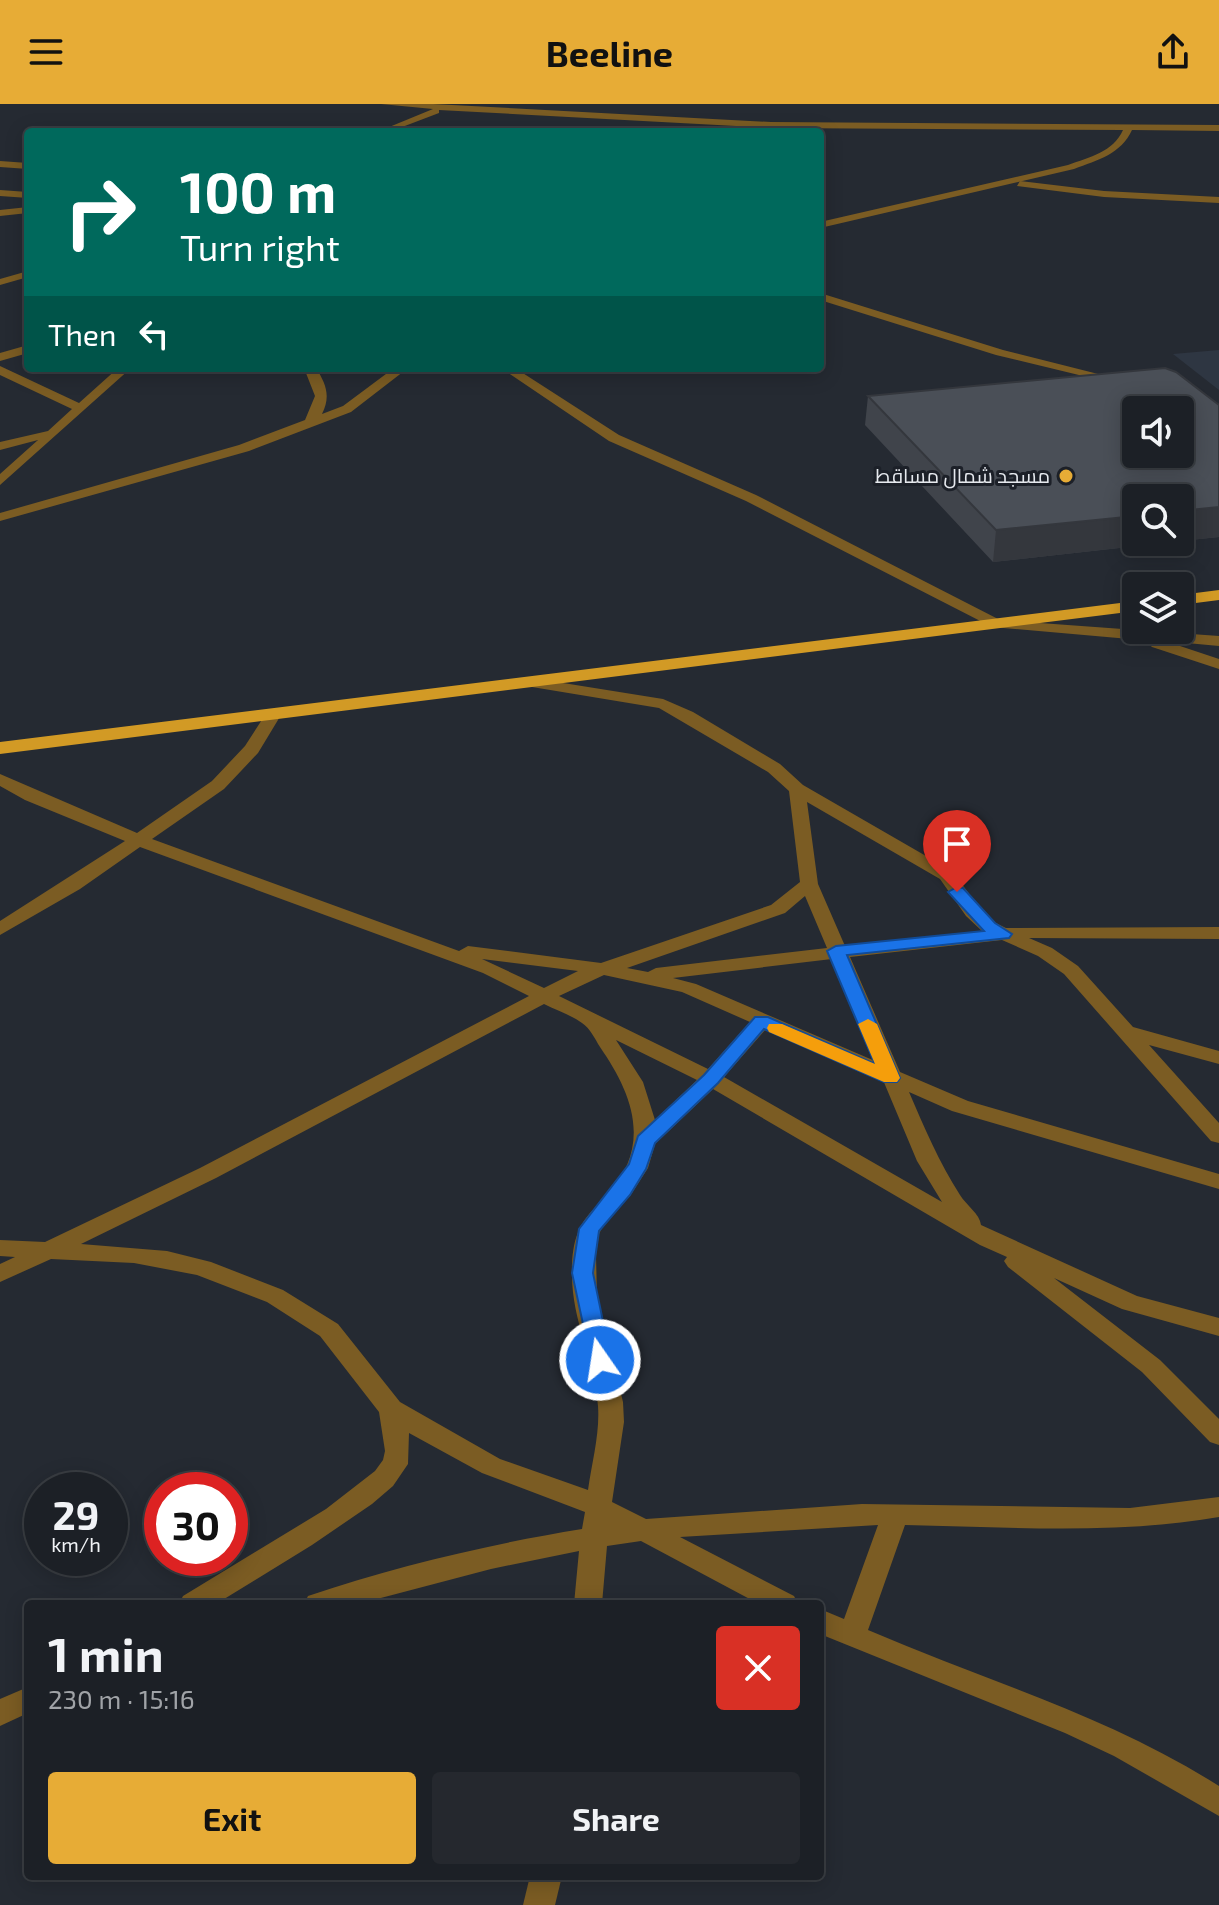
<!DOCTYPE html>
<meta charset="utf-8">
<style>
:root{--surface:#1c2026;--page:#25282e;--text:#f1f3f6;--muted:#a0a3a7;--line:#3a3e43;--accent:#e7ac36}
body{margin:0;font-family:"Exo 2",Cairo,sans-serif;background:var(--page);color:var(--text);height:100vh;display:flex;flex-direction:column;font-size:30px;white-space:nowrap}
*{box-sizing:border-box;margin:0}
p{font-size:26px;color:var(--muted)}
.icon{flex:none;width:44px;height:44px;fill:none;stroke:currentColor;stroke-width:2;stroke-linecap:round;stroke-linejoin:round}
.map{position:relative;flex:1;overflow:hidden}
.panel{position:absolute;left:24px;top:1496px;width:800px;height:280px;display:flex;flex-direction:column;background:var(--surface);border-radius:8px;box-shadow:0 4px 20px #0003,0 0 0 2px var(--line)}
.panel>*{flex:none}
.banner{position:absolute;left:24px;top:24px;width:800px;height:244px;border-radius:8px;box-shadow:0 4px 20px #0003,0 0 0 2px var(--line);background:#00695c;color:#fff;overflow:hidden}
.tools{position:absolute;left:1122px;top:292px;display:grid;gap:16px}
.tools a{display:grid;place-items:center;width:72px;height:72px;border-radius:8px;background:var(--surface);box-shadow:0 4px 20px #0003,0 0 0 2px var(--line);font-size:40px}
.speed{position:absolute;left:24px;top:1368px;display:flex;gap:16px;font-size:40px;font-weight:700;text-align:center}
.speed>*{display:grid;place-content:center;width:104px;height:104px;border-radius:50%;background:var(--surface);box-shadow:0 4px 20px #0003,0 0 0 2px var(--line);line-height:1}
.speed small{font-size:20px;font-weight:400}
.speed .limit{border:12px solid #d22;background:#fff;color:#111}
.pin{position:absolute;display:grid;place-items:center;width:68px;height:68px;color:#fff;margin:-82px -34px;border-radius:50% 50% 50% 0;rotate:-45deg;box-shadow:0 0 8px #0007}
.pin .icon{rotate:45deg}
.me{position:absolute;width:88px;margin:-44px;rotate:347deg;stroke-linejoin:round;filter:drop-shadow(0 0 6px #0008)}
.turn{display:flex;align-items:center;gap:28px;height:168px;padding:0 24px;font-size:36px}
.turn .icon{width:104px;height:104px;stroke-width:2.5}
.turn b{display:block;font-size:56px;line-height:68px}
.then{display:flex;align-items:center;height:76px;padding:0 24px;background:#0003;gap:16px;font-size:30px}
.round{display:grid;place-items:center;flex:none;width:84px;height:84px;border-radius:8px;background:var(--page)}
.headline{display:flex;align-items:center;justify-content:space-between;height:136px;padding:0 24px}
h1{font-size:48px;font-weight:700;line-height:60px}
.primary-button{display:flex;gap:16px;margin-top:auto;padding:16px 24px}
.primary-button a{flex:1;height:92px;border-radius:8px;background:var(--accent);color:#111;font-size:32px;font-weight:700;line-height:92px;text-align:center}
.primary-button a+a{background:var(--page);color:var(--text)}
header{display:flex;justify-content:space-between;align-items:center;height:104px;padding:0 24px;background:var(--accent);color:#111;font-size:36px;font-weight:700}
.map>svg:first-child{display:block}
</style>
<header><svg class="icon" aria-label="menu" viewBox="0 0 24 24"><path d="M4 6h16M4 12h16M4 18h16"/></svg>Beeline<svg class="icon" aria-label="share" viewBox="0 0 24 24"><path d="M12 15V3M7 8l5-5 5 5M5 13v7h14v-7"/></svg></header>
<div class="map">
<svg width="1219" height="1801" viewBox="0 0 1219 1801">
<rect width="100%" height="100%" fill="#252a32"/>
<path fill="#2e3642" d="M1219 246V286L1173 250Z"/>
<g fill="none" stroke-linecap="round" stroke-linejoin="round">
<g fill="#7b5c23" fill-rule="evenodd">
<path d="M381 0H433L771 18 1219 21V27L1132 26C1121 50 1098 56 1074 65L820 124V118L1068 61C1090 53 1113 48 1123 26L771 24 439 6V9L389 28H377L433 5Z"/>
<path d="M0 57 28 59V65L0 63Z"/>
<path d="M1020 77 1104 87 1219 93V99L1104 93 1017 82Z"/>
<path d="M0 86 28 88V94L0 92Z"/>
<path d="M28 103V109L0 112V106Z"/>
<path d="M28 167V173L0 181V175Z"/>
<path d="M820 189 1003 246 1122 276 1116 280 996 251 820 196Z"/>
<path d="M28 241V249L0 257V249Z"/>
<path d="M0 262 79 299 118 264H131L0 381V370L38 336 0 346V338L48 327 72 305 0 271Z"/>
<path d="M304 264H316C326 280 331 292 322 310L343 302 394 264H408L351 308 249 347 0 417V409L239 341 305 316 315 292Z"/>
<path d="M501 264H515L619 331 756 391 1000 516 1219 532V542L1165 537 1219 555V565L1152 543 1149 540 1152 537 992 523 746 397 609 337Z"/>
<path d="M532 574 663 595 693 608 780 660 803 681 952 767 980 804 996 819 1006 824 1219 823V835L1029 834 1052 844 1078 862 1133 923 1219 947V960L1149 941 1219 1019V1039L1211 1037 1064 870 1038 852 1002 836 850 853 900 968 968 997 1219 1070V1085L952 1007 909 988C924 1023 939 1058 960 1091 966 1101 980 1110 981 1121L1137 1192 1219 1214V1232L1122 1205 1054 1174 1160 1256 1219 1315V1341L1210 1338 1142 1268 1008 1163 1004 1157 1007 1153 980 1141 713 985 655 1040 648 1064 630 1092 605 1118 599 1130 596 1151 597 1193 623 1298 624 1318 612 1398 646 1415 862 1400 1130 1404 1219 1393V1413C1114 1431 1011 1423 905 1421L868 1526C986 1577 1109 1612 1219 1682V1712L1114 1652 1065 1629 820 1530V1505L844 1515 878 1421 680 1433 794 1492 798 1500H759L641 1437 607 1442 602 1500H574L579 1447 491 1465 358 1500H304L308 1492C396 1462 490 1440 582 1425L585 1408 482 1369 409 1329 408 1360 393 1382 372 1400 312 1441 216 1500H179L183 1492 326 1405 375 1367 383 1356 385 1347 379 1308 320 1232 267 1198 197 1171 134 1159 51 1155 0 1178V1160L15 1153 0 1152V1136L45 1138 200 1064 529 892 483 869 140 743 80 785 0 831V817L125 737 25 696 0 682V670L137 729 212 677 245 642 267 608H279L281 611 258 649 224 685 152 735 459 847 468 842 601 859 771 801 800 778 789 687 768 668 659 604 526 582V576ZM807 698 940 775 966 812 982 827 845 842 818 780ZM805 792 827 844 656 864 648 868 627 864 785 809ZM482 855 578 867 544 884ZM832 855 875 957 696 880 673 874ZM604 871 682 888 750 918 708 965 559 892ZM544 900C556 906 571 911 582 919 590 924 595 935 600 943 624 978 645 1019 627 1061 606 1110 571 1100 572 1171 572 1216 594 1257 598 1302 600 1329 592 1358 588 1386L500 1355 400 1298 338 1220 283 1186 211 1158 167 1147 81 1140 216 1074ZM766 925 883 976 917 1057 942 1098 724 973ZM616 936 697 976 655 1016 643 978Z"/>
<path d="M28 1583V1609L0 1622V1595Z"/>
<path d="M530 1772H562L555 1801H523Z"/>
</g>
<g fill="#d29a25" fill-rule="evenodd">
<path d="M1219 486V496L1180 501V491Z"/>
<path d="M1136 497V507L0 650V638Z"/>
</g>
</g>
<path fill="#40444b" d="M868 292 1219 301V433L1180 437 1136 438H1173L993 458 865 321Z"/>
<g fill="#34373d">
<path d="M1219 403V433L1180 437V407Z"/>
<path d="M1136 412V438H1173L993 458 996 426Z"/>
</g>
<path fill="#4a4f57" stroke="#34373d" stroke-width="2" fill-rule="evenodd" d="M1165 264 1176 268 1219 301V403L1180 407V394H1136V412L996 426 868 292ZM1136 306H1180V350H1136Z"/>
<path fill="#1a73e8" stroke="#114b97" stroke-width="2" d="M957 783 963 784 995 819 1012 830 1009 834 847 851 900 974 897 978H884L764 925 718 979 655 1039 646 1065 630 1091 599 1127 593 1169 611 1256 608 1262 600 1264 592 1262 572 1169 579 1125 629 1060 638 1032 704 971 755 913H768L875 960 827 847 836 842 984 827 948 788Z"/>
<path fill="#f59e0b" d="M868 915 877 920 900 974 897 978H884L769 928 767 924 769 920H782L875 960 858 920Z"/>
<circle fill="#e7ac36" stroke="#1c2028" stroke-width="3" cx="1066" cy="372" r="8"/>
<g text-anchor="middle" stroke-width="6" stroke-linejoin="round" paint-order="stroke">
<g font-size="20" fill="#e6e9ee" stroke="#1c2028" text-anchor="end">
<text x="1050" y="379">مسجد شمال مساقط</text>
</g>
</g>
</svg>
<div class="tools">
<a><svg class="icon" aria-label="sound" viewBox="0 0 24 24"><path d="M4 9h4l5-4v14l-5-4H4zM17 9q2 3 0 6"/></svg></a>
<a><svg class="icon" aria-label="search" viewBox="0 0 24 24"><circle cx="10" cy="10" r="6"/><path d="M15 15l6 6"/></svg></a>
<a><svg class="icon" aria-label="layers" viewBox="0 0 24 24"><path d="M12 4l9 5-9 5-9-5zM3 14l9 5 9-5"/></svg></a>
</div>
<div class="speed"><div>29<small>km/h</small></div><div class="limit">30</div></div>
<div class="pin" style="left:957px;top:788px;background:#d93025"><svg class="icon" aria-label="arrive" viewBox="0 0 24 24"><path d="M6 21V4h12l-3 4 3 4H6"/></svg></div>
<svg class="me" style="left:600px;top:1256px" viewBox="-20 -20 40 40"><circle r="17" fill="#1a73e8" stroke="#fff" stroke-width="3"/><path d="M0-11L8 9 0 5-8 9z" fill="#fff"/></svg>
<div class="banner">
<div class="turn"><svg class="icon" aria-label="right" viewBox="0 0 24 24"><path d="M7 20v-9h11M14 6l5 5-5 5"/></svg><div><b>100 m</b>Turn right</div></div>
<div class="then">Then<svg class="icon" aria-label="left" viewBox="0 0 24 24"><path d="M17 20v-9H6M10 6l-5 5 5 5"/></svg></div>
</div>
<section class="panel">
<div class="headline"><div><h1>1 min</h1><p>230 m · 15:16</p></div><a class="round" style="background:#d93025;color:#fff"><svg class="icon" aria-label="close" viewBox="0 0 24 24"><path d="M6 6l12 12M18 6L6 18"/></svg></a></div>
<div class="primary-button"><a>Exit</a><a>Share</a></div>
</section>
</div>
